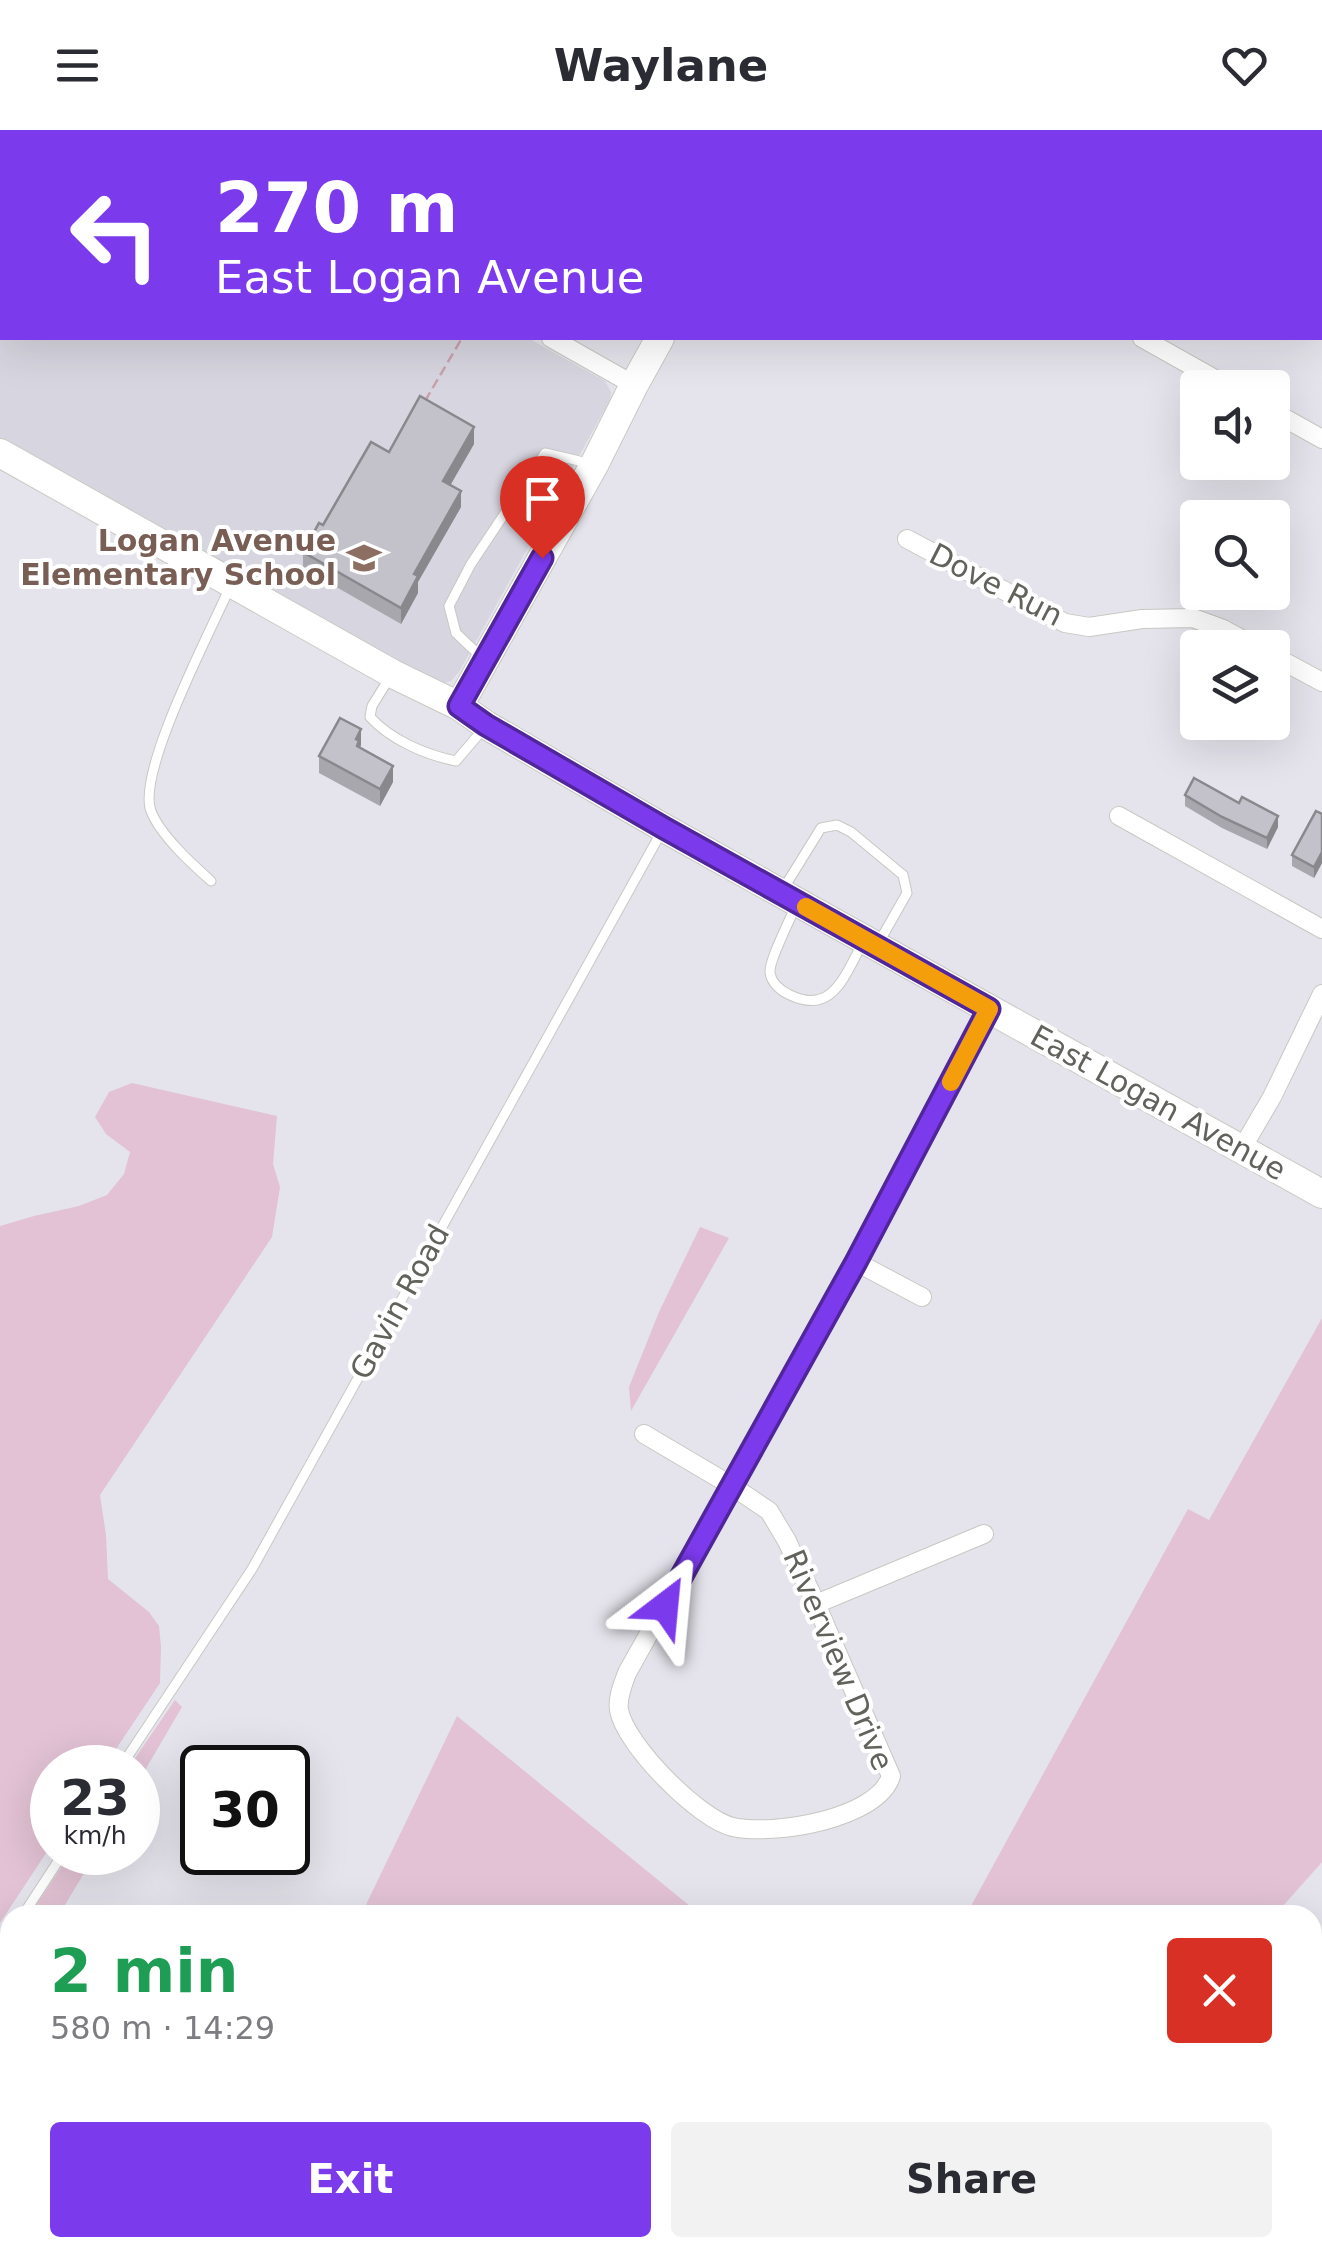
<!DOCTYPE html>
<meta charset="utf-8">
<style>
:root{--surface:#fff;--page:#f2f2f3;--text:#2b2b33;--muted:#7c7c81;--accent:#7c3aed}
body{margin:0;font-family:"DejaVu Sans",sans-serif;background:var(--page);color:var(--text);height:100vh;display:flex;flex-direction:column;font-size:38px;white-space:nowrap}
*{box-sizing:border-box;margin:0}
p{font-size:32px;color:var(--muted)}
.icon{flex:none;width:55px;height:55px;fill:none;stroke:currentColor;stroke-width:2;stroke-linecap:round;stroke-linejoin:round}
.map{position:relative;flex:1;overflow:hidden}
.drawer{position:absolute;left:0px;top:1775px;width:1322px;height:352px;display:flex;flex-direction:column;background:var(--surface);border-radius:30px 30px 0 0;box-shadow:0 10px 40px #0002}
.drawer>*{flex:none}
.hud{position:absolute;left:0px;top:0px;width:1322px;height:210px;box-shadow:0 10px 40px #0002;background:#7c3aed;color:#fff;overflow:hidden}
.fabs{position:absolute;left:1180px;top:240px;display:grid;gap:20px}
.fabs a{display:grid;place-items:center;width:110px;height:110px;border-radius:10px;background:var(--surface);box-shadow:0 10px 40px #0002;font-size:50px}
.speed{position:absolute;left:30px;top:1615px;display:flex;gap:20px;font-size:50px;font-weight:700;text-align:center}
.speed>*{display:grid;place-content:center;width:130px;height:130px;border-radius:50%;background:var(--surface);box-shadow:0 10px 40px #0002;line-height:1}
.speed small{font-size:25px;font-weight:400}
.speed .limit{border:5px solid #111;border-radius:15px;background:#fff;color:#111}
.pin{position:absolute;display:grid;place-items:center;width:85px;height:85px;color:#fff;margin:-102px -42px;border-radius:50% 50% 50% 0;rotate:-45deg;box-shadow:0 0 10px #0007}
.pin .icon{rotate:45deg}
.me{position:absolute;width:110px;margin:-55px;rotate:29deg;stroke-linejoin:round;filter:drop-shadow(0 0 8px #0008)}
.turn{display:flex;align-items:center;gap:35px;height:210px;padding:0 50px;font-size:45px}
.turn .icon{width:130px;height:130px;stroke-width:2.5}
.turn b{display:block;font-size:70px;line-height:85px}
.round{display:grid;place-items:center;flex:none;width:105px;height:105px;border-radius:10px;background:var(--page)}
.head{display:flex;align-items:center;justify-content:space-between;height:170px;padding:0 50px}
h1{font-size:60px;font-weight:700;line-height:75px;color:#1e9e55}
.action{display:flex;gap:20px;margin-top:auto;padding:20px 50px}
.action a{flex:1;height:115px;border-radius:10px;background:var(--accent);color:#fff;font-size:40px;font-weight:700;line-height:115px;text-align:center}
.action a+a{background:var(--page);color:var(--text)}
header{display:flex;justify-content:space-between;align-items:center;height:130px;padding:0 50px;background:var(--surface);font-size:45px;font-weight:700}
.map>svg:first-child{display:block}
</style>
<header><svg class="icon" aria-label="menu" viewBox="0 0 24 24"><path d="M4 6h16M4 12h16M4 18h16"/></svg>Waylane<svg class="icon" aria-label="heart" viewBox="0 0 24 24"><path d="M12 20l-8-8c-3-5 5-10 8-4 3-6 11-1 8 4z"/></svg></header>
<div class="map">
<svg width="1322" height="2127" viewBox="0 0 1322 2127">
<rect width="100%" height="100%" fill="#e5e4ec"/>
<path fill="#d7d5df" d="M2 84V208H528L605 251 611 262 610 270 459 542 451 551 437 554 0 313V89Z"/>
<g fill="#e2c2d4">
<path d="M132 953 277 986 273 1034 280 1057 272 1107 100 1365 106 1405 108 1449 149 1482 159 1496 161 1517 160 1553 104 1637 52 1638V1714L0 1793V1096L34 1086 79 1076 107 1065 124 1044 130 1022 106 1004 95 987 109 962Z"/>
<path d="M700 1097 729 1108 631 1281 629 1257 659 1182Z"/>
<path d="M1322 1188V1732L1275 1785H966L1188 1379 1209 1390Z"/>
<path d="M175 1570 182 1577 138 1652V1638L129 1637Z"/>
<path d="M457 1586 701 1785H361Z"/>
<path d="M71 1723H96L59 1785H29Z"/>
<path d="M326 2118H870L865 2127H325Z"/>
</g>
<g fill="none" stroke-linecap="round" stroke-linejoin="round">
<g stroke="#c8c8c2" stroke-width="11">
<g id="lane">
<path d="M201 2 202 0"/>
<path d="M564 2 565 0"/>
<path d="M480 526 456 503 449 476 471 434 545 323 592 334"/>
<path d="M390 547 372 576 370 587C391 610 426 625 456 631L485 597"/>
<path d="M211 751C192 734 160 705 151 681 136 643 212 498 230 457"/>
<path d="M782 761 821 698 837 695 851 702 903 745 907 763 878 814"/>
<path d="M796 775C791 788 769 830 770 842 771 853 781 861 790 865 834 886 845 843 863 813"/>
<path d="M120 1638 252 1439 662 701"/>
<path d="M23 1785 64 1722"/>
<path d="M0 1819 10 1804"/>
</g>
</g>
<g stroke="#c8c8c2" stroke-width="20">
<g id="street">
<path d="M182 0 187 2"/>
<path d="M1262 0 1265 2"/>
<path d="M36 2 37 0"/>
<path d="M367 2 368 0"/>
<path d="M1320 33 1322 35"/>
<path d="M0 65 2 61"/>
<path d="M551 208 634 255"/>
<path d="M1142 208 1231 258"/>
<path d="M1272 281 1322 309"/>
<path d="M907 409 1065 493 1089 497 1142 489 1193 488 1223 499 1258 518"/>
<path d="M1272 525 1322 552"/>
<path d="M1119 686 1322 799"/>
<path d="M1241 1020 1272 967 1322 864"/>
<path d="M856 1132 922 1167"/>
<path d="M644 1304 732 1356 769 1381 787 1411 816 1474 891 1646C878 1689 773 1706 733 1697 700 1690 625 1615 619 1580 617 1568 623 1554 627 1543 750 1323 872 1102 989 879"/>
<path d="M816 1474 984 1404"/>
</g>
</g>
<g stroke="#cacac3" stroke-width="30">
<g id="secondary">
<path d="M775 2 777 0"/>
<path d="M0 323 393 544 459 576 486 595 664 698 1322 1064"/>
<path d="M459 576 594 335 634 255 660 208"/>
</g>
</g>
<path stroke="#c9a1ad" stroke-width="2.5" stroke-dasharray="10 5" stroke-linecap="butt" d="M425 271 462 208"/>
<use href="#lane" stroke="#fff" stroke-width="9"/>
<use href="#street" stroke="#fff" stroke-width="18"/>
<use href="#secondary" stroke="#fff" stroke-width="28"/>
</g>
<g fill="#a8a7ae">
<path d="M474 314 450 355 461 377 418 452V463L401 494 303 438V422L389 322Z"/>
<path d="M361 615 360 618 393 652 380 676 319 643V626Z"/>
<path d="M1185 665 1239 673 1278 697 1267 719 1222 698 1185 676Z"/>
<path d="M1322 684V733L1314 748 1292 736V725Z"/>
</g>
<g fill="#88888d">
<path d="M474 297V314L443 368V351Z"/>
<path d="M461 361V377L418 452V463L401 494V478L414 444Z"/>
<path d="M361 599V615L359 619 356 609Z"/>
<path d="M393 636V652L380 676V659Z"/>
<path d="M1278 686V697L1267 719V708Z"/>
<path d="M1322 722V733L1314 748V737Z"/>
</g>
<g fill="#c3c2ca" stroke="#88888d" stroke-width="2.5">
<path d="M1320 76 1322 77V102L1320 101Z"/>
<path d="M420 266 474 297 443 351 461 361 414 444 418 446 401 478 303 422 319 393 323 395 371 312 389 322Z"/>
<path d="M340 588 361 599 356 609 359 611 357 616 393 636 380 659 319 626Z"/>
<path d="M1194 648 1239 673 1242 667 1278 686 1267 708 1222 687 1185 665Z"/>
<path d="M1316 681 1322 684V722L1314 737 1292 725Z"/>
</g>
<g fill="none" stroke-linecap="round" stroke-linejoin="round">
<g stroke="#51269a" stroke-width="25">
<path id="route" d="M542 428 459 576 486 595 664 698 989 879 856 1132 665 1476"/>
</g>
<use href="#route" stroke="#7c3aed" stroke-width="18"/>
<path stroke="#f59e0b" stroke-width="18" d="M806 777 989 879 951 952"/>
</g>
<defs>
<g id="school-bare" transform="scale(2.7)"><path d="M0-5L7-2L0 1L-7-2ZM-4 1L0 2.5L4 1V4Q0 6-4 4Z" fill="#8d6e63" stroke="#fff" stroke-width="2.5" paint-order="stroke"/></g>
</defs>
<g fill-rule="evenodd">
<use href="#school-bare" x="364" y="428"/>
</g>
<g text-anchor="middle" stroke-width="8" stroke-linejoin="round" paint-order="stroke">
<g font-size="30" font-weight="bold" fill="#785e54" stroke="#fff" text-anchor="end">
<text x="336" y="421">Logan Avenue<tspan x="336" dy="34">Elementary School</tspan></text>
</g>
<g font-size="30" fill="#62625c" stroke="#fff">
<text transform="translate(996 455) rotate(27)" y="10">Dove Run</text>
<text transform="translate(1158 973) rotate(29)" y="10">East Logan Avenue</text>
<text transform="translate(400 1172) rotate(-61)" y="10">Gavin Road</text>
<text transform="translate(838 1530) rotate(67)" y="10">Riverview Drive</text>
</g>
</g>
</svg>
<div class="fabs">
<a><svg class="icon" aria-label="sound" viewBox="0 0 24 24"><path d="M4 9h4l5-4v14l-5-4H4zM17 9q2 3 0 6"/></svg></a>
<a><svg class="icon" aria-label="search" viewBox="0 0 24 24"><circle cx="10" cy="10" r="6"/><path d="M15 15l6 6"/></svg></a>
<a><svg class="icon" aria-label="layers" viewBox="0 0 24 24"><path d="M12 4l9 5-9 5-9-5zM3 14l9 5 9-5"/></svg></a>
</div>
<div class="speed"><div>23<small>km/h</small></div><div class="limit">30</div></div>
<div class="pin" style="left:542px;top:428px;background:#d93025"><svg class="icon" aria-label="arrive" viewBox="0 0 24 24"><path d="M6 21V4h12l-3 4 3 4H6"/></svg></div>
<svg class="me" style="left:665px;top:1476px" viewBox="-20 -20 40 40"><path d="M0-17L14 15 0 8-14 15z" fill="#7c3aed" stroke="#fff" stroke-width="4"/></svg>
<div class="hud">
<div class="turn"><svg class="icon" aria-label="left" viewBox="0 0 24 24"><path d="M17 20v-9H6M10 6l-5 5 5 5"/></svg><div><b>270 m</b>East Logan Avenue</div></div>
</div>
<section class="drawer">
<div class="head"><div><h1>2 min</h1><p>580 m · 14:29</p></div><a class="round" style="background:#d93025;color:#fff"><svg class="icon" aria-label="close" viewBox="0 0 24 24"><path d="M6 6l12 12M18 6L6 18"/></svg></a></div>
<div class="action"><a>Exit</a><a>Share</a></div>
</section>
</div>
